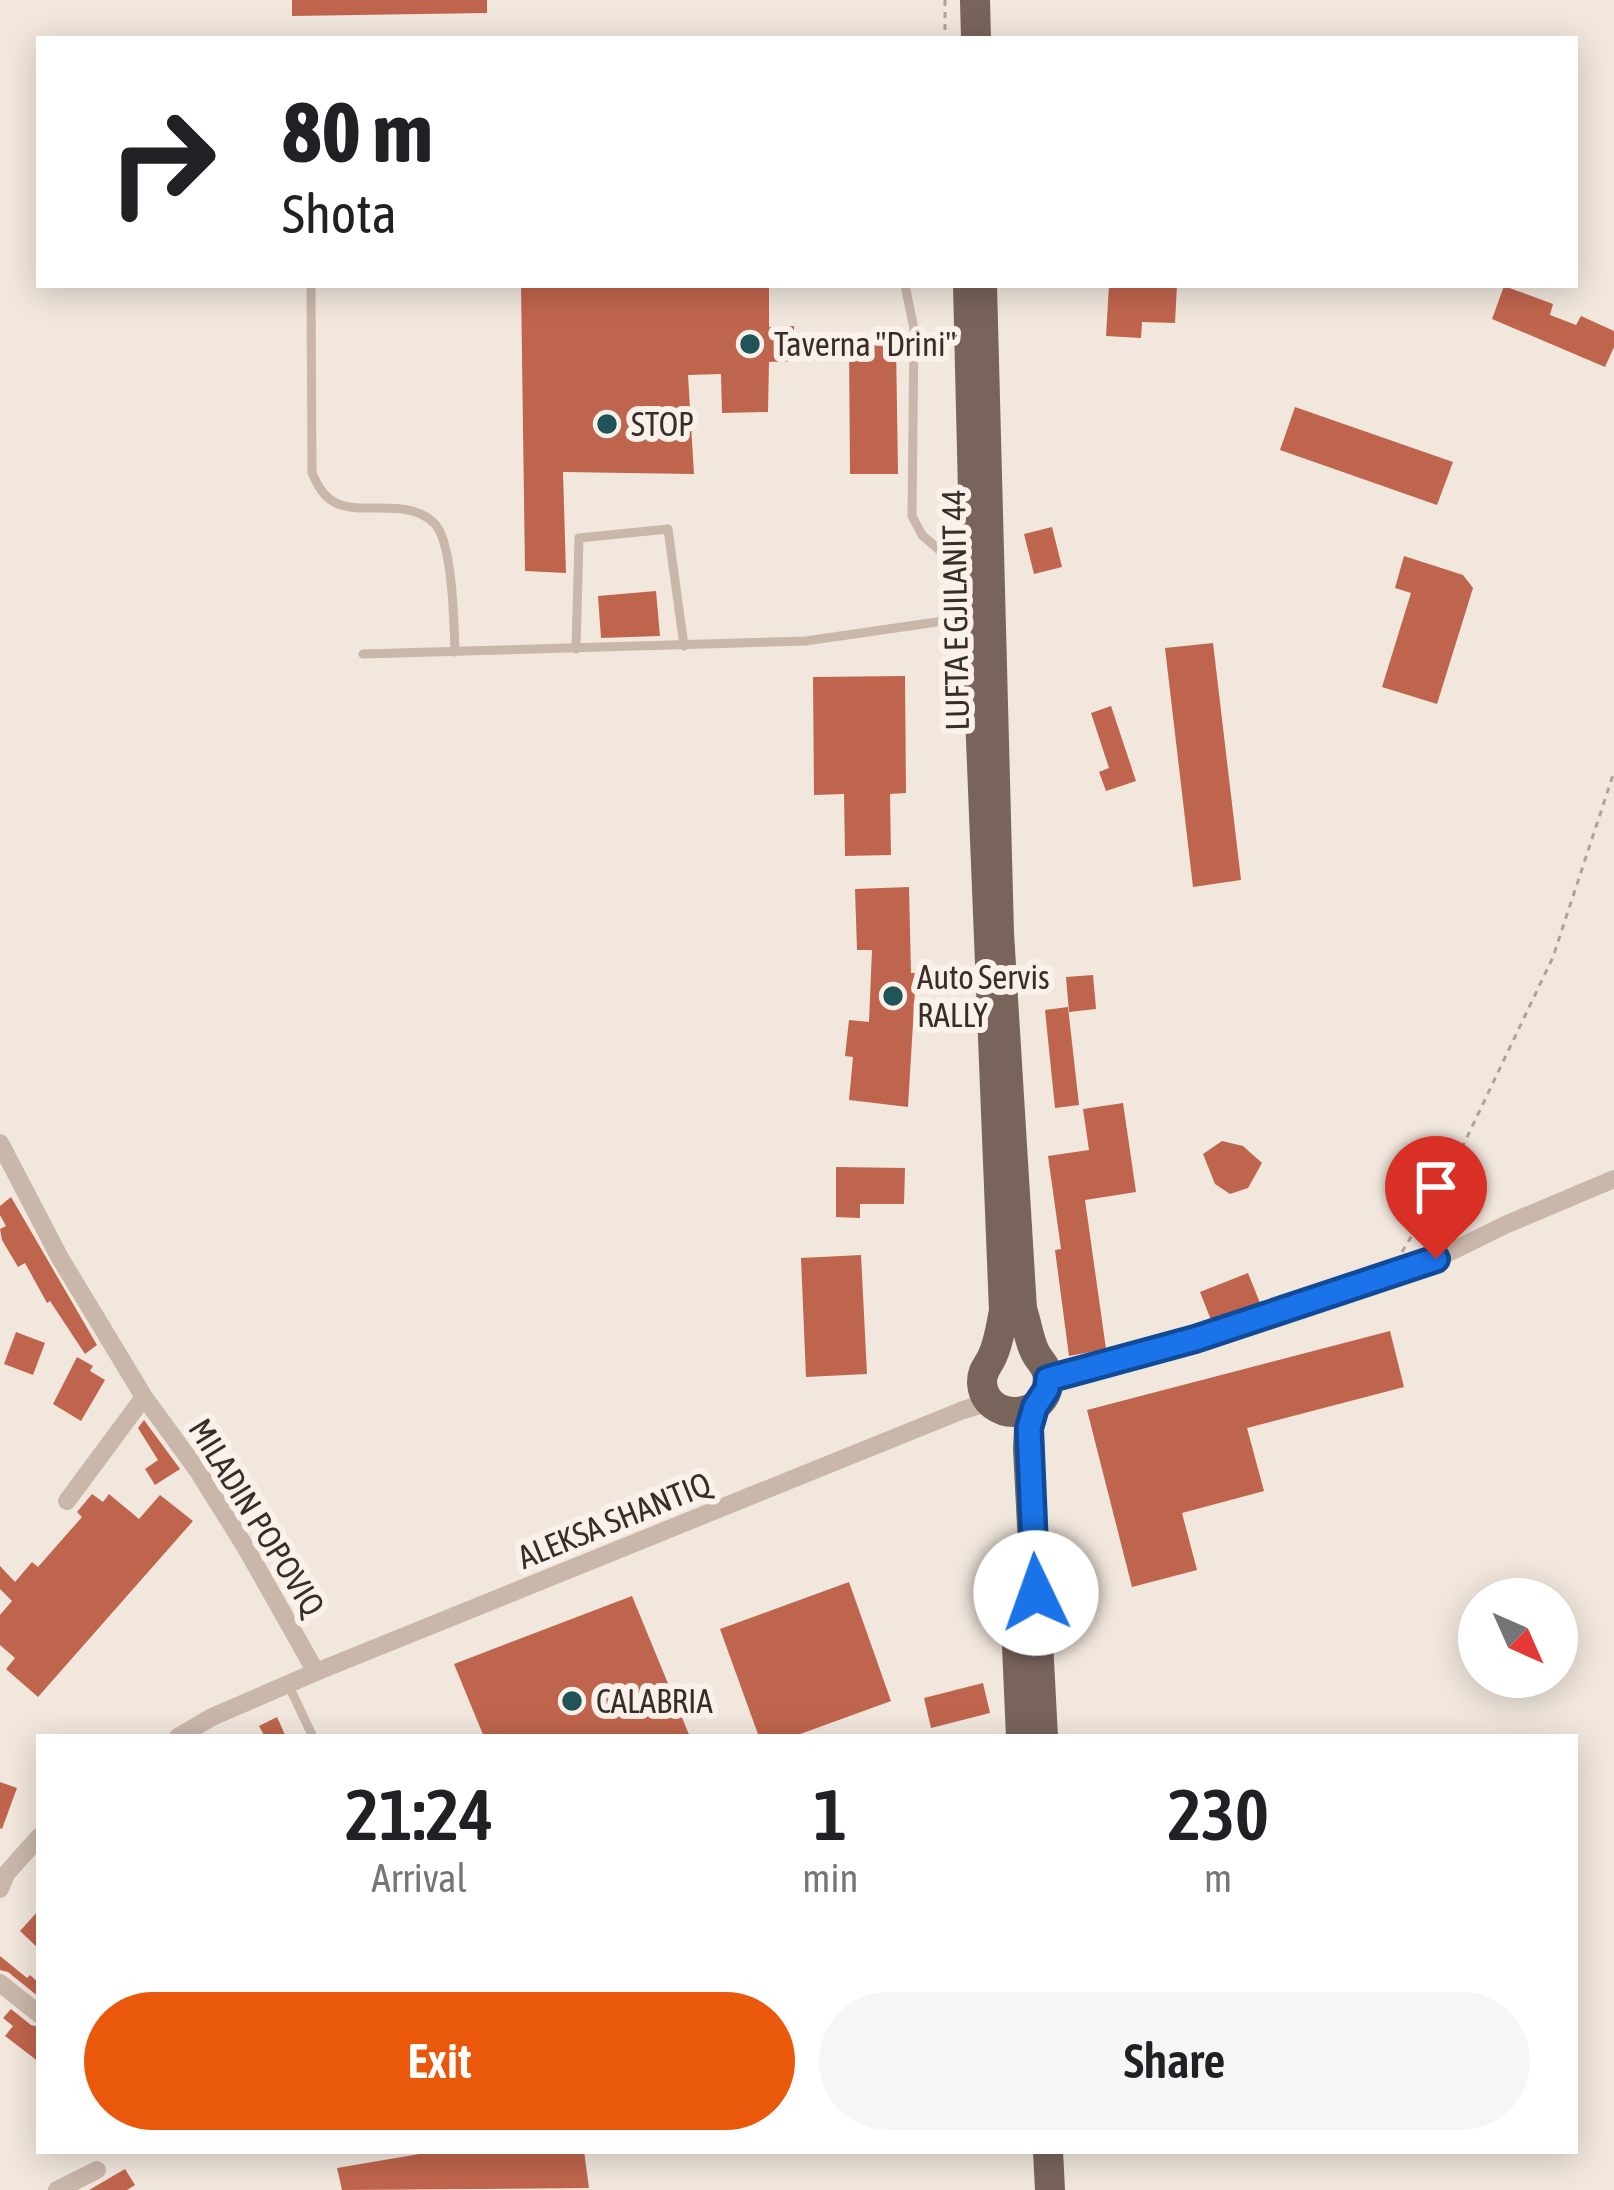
<!DOCTYPE html>
<style>
:root{--surface:#fff;--page:#f6f6f6;--text:#202124;--muted:#757577;--accent:#ea580c}
body{margin:0;font-family:"Asap Condensed",sans-serif;background:var(--page);color:var(--text);height:100vh;display:flex;flex-direction:column;font-size:45px;white-space:nowrap}
*{box-sizing:border-box;margin:0}
p{font-size:39px;color:var(--muted)}
.icon{flex:none;width:66px;height:66px;fill:none;stroke:currentColor;stroke-width:2;stroke-linecap:round;stroke-linejoin:round}
.map{position:relative;flex:1;overflow:hidden}
.sheet{position:absolute;left:36px;top:1734px;width:1542px;height:420px;display:flex;flex-direction:column;background:var(--surface);border-radius:0px;box-shadow:0 6px 30px #0003}
.sheet>*{flex:none}
.banner{position:absolute;left:36px;top:36px;width:1542px;height:252px;border-radius:0px;box-shadow:0 6px 30px #0003;background:#fff;color:var(--text);overflow:hidden}
.needle{width:78px;rotate:135deg}
.buttons{position:absolute;left:1458px;top:1578px;display:grid;gap:24px}
.buttons a{display:grid;place-items:center;width:120px;height:120px;border-radius:50%;background:var(--surface);box-shadow:0 6px 30px #0003;font-size:60px}
.pin{position:absolute;display:grid;place-items:center;width:102px;height:102px;color:#fff;margin:-123px -51px;border-radius:50% 50% 50% 0;rotate:-45deg;box-shadow:0 0 12px #0007}
.pin .icon{rotate:45deg}
.me{position:absolute;width:132px;margin:-66px;rotate:357deg;stroke-linejoin:round;filter:drop-shadow(0 0 9px #0008)}
.turn{display:flex;align-items:center;gap:42px;height:252px;padding:0 48px;font-size:54px}
.turn .icon{width:156px;height:156px;stroke-width:2.5}
.turn b{display:block;font-size:84px;line-height:102px}
.eta{display:flex;justify-content:space-evenly;align-items:center;height:204px;text-align:center}
.eta b{font-size:72px;font-weight:600;line-height:84px}
.primary-button{display:flex;gap:24px;margin-top:auto;padding:24px 48px}
.primary-button a{flex:1;height:138px;border-radius:72px;background:var(--accent);color:#fff;font-size:48px;font-weight:600;line-height:138px;text-align:center}
.primary-button a+a{background:var(--page);color:var(--text)}
.map>svg:first-child{display:block}
</style>
<div class="map">
<svg width="1614" height="2190" viewBox="0 0 1614 2190">
<rect width="100%" height="100%" fill="#f1e7dd"/>
<g fill="#c0654d">
<path d="M292 0H487V13L292 16Z"/>
<path d="M521 285H769V327L794 326V361L769 362 768 412 722 413 721 374 688 375 694 474 563 472 566 573 525 571Z"/>
<path d="M1109 285H1177L1175 323 1142 322 1141 338 1106 336Z"/>
<path d="M1504 286 1553 304 1550 315 1576 325 1581 316 1614 331V347L1605 367 1492 319Z"/>
<path d="M896 344 898 474H850L849 345Z"/>
<path d="M1295 407 1453 462 1437 505 1280 450Z"/>
<path d="M1052 527 1062 567 1034 574 1024 534Z"/>
<path d="M1404 556 1463 575 1473 588 1437 704 1382 687 1411 593 1395 588Z"/>
<path d="M656 591 660 636 601 638 598 596Z"/>
<path d="M1213 643 1241 880 1193 887 1165 648Z"/>
<path d="M905 676 906 793 890 794 891 855 845 856 844 794 814 795 813 677Z"/>
<path d="M1111 706 1136 781 1106 791 1099 772 1109 768 1091 713Z"/>
<path d="M909 887 911 973H916L908 1107 849 1100 853 1057 845 1056 849 1020 869 1022 872 950H857L855 889Z"/>
<path d="M1093 975 1096 1009 1069 1012 1066 977Z"/>
<path d="M1068 1007 1079 1105 1055 1108 1045 1010Z"/>
<path d="M1123 1103 1136 1192 1085 1200 1106 1349 1069 1356 1055 1250 1061 1249 1048 1156 1089 1150 1083 1109Z"/>
<path d="M1222 1141 1243 1146 1262 1163 1248 1188 1230 1194 1215 1184 1203 1154Z"/>
<path d="M836 1167 905 1168 904 1204H860V1218L836 1217Z"/>
<path d="M11 1197 97 1345 85 1354 50 1301 47 1303 25 1263 18 1267 2 1240 0 1229 6 1226 0 1215V1206Z"/>
<path d="M861 1255 867 1374 806 1377 801 1258Z"/>
<path d="M1248 1273 1260 1303 1211 1320 1200 1292Z"/>
<path d="M1390 1331 1404 1387 1247 1428 1264 1491 1182 1513 1197 1570 1132 1587 1087 1410Z"/>
<path d="M16 1332 45 1343 33 1375 4 1364Z"/>
<path d="M77 1357 93 1366 90 1371 105 1380 81 1421 53 1404Z"/>
<path d="M144 1420 180 1469 155 1485 145 1469 158 1460 138 1428Z"/>
<path d="M92 1494 103 1502 109 1494 139 1519 160 1495 193 1521 38 1697 6 1669 15 1658 0 1645V1615L12 1601 0 1589V1566L15 1582 32 1562 38 1567 82 1517 77 1512Z"/>
<path d="M849 1582 891 1701 792 1737H759L720 1629Z"/>
<path d="M632 1596 690 1737H484L454 1664Z"/>
<path d="M983 1683 990 1713 931 1728 924 1698Z"/>
<path d="M277 1717 286 1737H265L259 1726Z"/>
<path d="M0 1782 17 1788 2 1829 0 1828Z"/>
<path d="M39 1910V1949L20 1931Z"/>
<path d="M0 1956 27 1978 30 1975 39 1983V1997L8 1972 0 1970Z"/>
<path d="M11 2009 31 2025 39 2027V2062L5 2036 13 2026 3 2018Z"/>
<path d="M437 2151H584L589 2188 342 2190 337 2168Z"/>
<path d="M125 2169 135 2185 127 2190H89Z"/>
</g>
<g fill="none" stroke-linecap="round" stroke-linejoin="round">
<g stroke="#b5a194" stroke-width="3" stroke-dasharray="6 6" stroke-linecap="butt">
<path d="M945 0V39"/>
<path d="M1402 1252 1450 1173 1553 957 1614 772"/>
</g>
<g stroke="#c9b7aa" stroke-width="9">
<path d="M311 285 312 473C317 484 323 496 334 502 360 517 406 496 434 523 453 541 454 625 455 652"/>
<path d="M905 285 914 329 912 516 922 535 967 574"/>
<path d="M576 649 579 538 668 529 684 646"/>
<path d="M363 654 806 641 971 617"/>
<path d="M288 1684 313 1737"/>
</g>
<g stroke="#c9b7aa" stroke-width="18">
<path d="M0 1143 60 1258 144 1397 198 1471 246 1548 316 1672"/>
<path d="M1048 1379 1195 1339 1436 1259 1505 1225 1614 1179"/>
<path d="M67 1501 144 1397"/>
<path d="M178 1737 212 1717 316 1672 963 1410 990 1402"/>
<path d="M0 1889 6 1874 39 1837"/>
<path d="M0 1983 39 2014"/>
<path d="M57 2190 97 2170"/>
</g>
<g stroke="#78645b" stroke-width="30">
<path d="M975 0 976 39"/>
<path d="M968 285 976 616 1004 1311C1001 1325 999 1343 992 1357 988 1366 982 1370 982 1382 984 1424 1050 1421 1048 1379 1048 1367 1041 1363 1036 1354 1029 1342 1027 1323 1022 1309L999 933 982 285"/>
<path d="M1035 1407 1029 1428 1028 1449 1043 1737"/>
<path d="M1013 1556 1021 1737"/>
<path d="M1048 2151 1050 2190"/>
</g>
</g>
<g fill="none" stroke-linecap="round" stroke-linejoin="round">
<g stroke="#114b97" stroke-width="30">
<path id="route" d="M1036 1593 1029 1428 1035 1407 1047 1389 1048 1379 1195 1339 1436 1259"/>
</g>
<use href="#route" stroke="#1a73e8" stroke-width="21"/>
</g>
<g fill="#205456" stroke="#f9f1ea" stroke-width="4.5">
<circle cx="750" cy="344" r="12"/>
<circle cx="607" cy="424" r="12"/>
<circle cx="893" cy="996" r="12"/>
<circle cx="572" cy="1701" r="12"/>
</g>
<g text-anchor="middle" stroke-width="12" stroke-linejoin="round" paint-order="stroke">
<g font-size="33" fill="#372d29" stroke="#f9f1ea" text-anchor="start">
<text x="774" y="356">Taverna "Drini"</text>
<text x="631" y="436">STOP</text>
<text x="917" y="989">Auto Servis<tspan x="917" dy="38">RALLY</tspan></text>
<text x="596" y="1713">CALABRIA</text>
</g>
<g font-size="33" fill="#372d29" stroke="#f9f1ea">
<text transform="translate(955 610) rotate(-91)" y="12">LUFTA E GJILANIT 44</text>
<text transform="translate(257 1517) rotate(58)" y="12">MILADIN POPOVIQ</text>
<text transform="translate(614 1520) rotate(-22)" y="12">ALEKSA SHANTIQ</text>
</g>
</g>
</svg>
<div class="buttons">
<a><svg class="needle" viewBox="-14 -14 28 28"><path d="M0-13l5 13h-10z" fill="#e53935"/><path d="M0 13l5-13h-10z" fill="#757577"/></svg></a>
</div>
<div class="pin" style="left:1436px;top:1259px;background:#d93025"><svg class="icon" aria-label="arrive" viewBox="0 0 24 24"><path d="M6 21V4h12l-3 4 3 4H6"/></svg></div>
<svg class="me" style="left:1036px;top:1593px" viewBox="-20 -20 40 40"><circle r="19" fill="#fff"/><path d="M0-13L10 11 0 6-10 11z" fill="#1a73e8"/></svg>
<div class="banner">
<div class="turn"><svg class="icon" aria-label="right" viewBox="0 0 24 24"><path d="M7 20v-9h11M14 6l5 5-5 5"/></svg><div><b>80 m</b>Shota</div></div>
</div>
<section class="sheet">
<div class="eta">
<div><b>21:24</b><p>Arrival</p></div>
<div><b>1</b><p>min</p></div>
<div><b>230</b><p>m</p></div>
</div>
<div class="primary-button"><a>Exit</a><a>Share</a></div>
</section>
</div>
